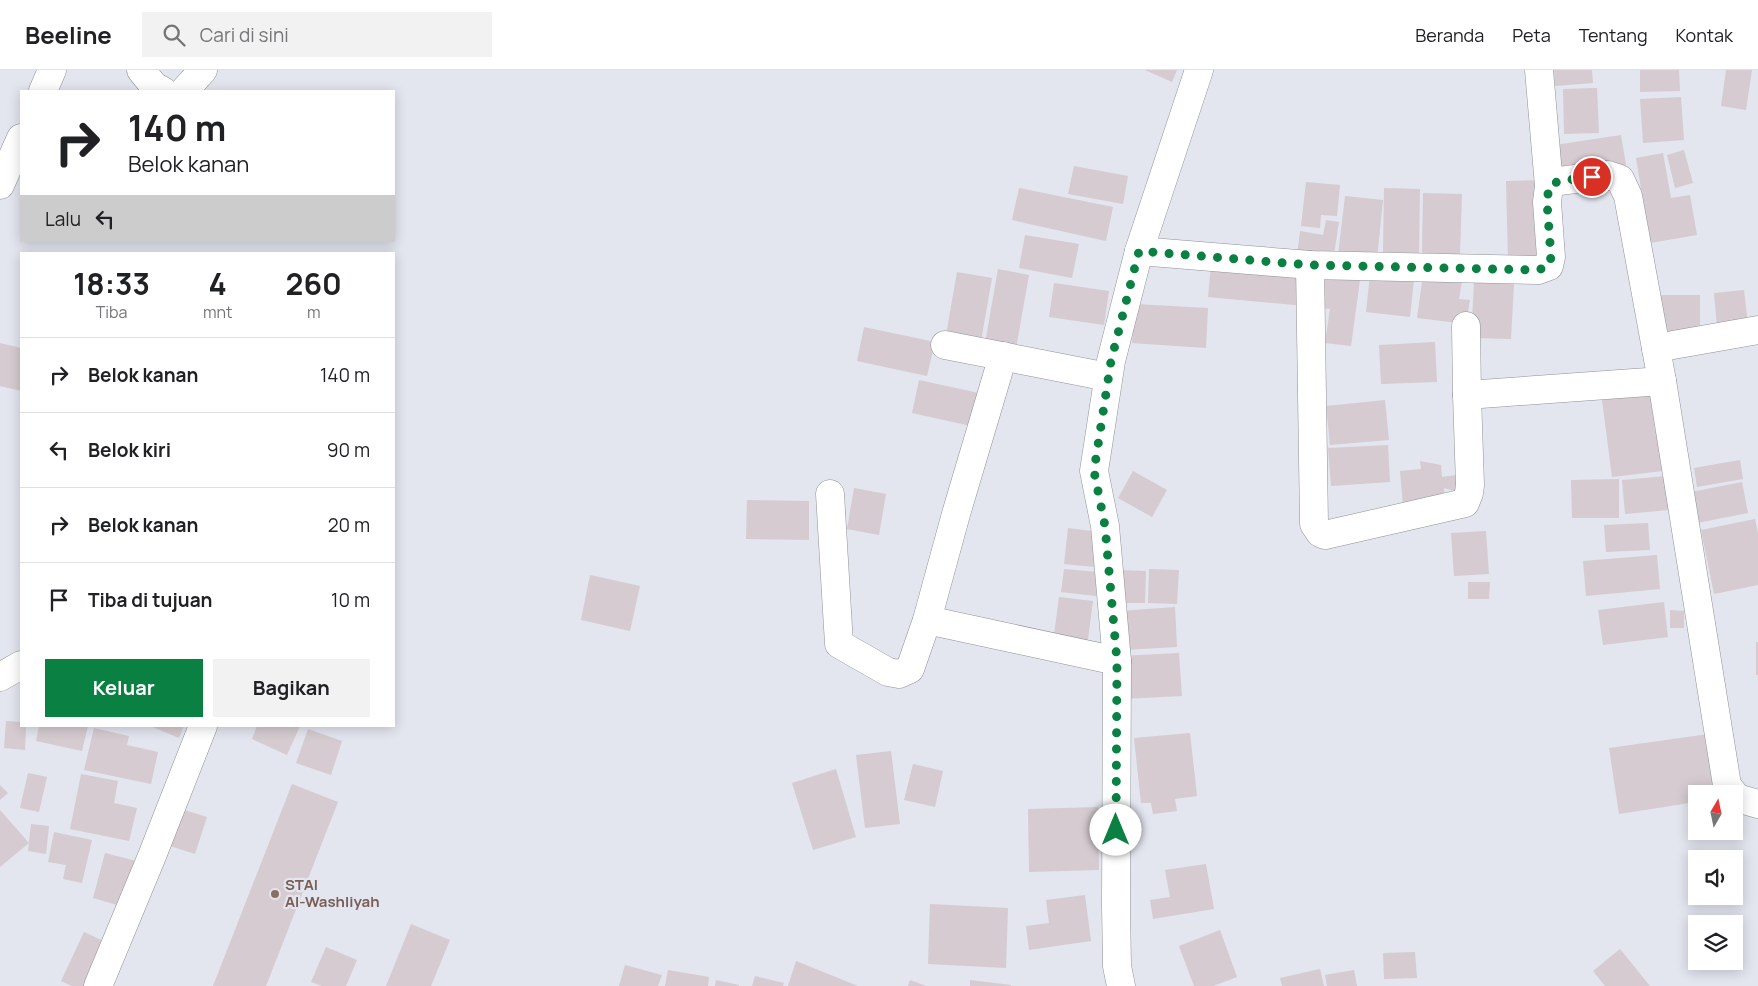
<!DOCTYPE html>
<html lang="id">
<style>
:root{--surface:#fff;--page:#f2f2f2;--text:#202124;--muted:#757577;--line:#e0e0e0;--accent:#0b8043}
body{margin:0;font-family:Manrope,sans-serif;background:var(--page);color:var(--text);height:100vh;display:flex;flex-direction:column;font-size:19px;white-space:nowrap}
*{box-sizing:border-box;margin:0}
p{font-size:16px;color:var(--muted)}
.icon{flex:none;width:28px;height:28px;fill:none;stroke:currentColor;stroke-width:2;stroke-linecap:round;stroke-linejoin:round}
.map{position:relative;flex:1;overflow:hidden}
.panel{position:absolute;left:20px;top:182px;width:375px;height:475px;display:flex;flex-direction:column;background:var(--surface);border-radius:0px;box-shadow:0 2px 12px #0003}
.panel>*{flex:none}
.guide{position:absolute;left:20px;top:20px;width:375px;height:152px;border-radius:0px;box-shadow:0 2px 12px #0003;background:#fff;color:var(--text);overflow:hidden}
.needle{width:32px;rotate:9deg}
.controls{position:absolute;left:1688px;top:715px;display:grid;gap:10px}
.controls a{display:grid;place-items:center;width:55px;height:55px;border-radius:0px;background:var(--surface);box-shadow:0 2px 12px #0003;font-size:25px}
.pin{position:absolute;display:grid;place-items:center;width:42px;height:42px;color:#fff;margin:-21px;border:2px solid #fff;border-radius:50%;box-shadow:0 1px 5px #0007}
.me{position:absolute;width:55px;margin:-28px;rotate:0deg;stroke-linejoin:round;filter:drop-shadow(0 0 4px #0008)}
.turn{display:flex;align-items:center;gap:18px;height:105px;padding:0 25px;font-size:22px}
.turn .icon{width:65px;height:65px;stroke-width:2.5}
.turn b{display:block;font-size:35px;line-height:42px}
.then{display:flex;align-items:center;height:48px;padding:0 25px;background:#0003;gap:10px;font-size:19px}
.eta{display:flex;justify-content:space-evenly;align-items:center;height:85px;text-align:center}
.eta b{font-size:30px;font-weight:700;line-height:35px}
.cta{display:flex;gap:10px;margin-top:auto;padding:10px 25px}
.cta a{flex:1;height:58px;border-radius:0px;background:var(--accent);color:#fff;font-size:20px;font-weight:700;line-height:58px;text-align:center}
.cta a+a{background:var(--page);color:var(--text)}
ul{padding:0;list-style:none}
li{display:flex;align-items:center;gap:15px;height:75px;padding:0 25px;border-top:1px solid var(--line)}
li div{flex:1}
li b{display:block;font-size:19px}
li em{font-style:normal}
header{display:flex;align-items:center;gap:30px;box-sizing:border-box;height:70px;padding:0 25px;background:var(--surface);border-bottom:1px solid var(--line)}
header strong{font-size:24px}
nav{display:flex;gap:28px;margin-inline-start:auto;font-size:18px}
.search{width:350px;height:45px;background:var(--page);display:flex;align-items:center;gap:12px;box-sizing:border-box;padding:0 18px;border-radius:0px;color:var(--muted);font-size:19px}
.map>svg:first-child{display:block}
</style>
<header>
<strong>Beeline</strong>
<div class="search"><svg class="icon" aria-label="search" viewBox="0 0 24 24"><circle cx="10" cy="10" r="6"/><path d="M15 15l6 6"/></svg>Cari di sini</div>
<nav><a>Beranda</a><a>Peta</a><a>Tentang</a><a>Kontak</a></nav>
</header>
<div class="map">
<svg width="1758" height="916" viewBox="0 0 1758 916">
<rect width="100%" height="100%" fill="#e3e5ef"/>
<g fill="#d5cbd0">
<path d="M1145 0H1177L1172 12Z"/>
<path d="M1554 0H1592L1593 13 1555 16Z"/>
<path d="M1640 0H1679L1680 21 1640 22Z"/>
<path d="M1726 0H1752L1746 40 1721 36Z"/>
<path d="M1597 18 1599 63 1564 64 1563 19Z"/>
<path d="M1681 27 1684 70 1643 73 1640 29Z"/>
<path d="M1621 65 1626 95 1553 106 1548 76Z"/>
<path d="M1684 80 1693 113 1675 118 1667 85Z"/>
<path d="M1663 83 1671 128 1690 125 1697 165 1650 173 1636 88Z"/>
<path d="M1074 96 1128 106 1123 134 1068 124Z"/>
<path d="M1543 110 1544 188 1508 189 1506 111Z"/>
<path d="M1306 112 1340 115 1337 146 1321 145 1320 158 1301 156Z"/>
<path d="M1019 118 1113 137 1106 171 1012 150Z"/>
<path d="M1384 118 1420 119 1419 183 1383 182Z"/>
<path d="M1423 123 1462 124 1460 184 1422 183Z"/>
<path d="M1345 126 1383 130 1377 189 1338 185Z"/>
<path d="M1326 150 1339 152 1333 191 1297 186 1300 161 1323 165Z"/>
<path d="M1025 165 1079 174 1072 208 1019 198Z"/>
<path d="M1211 195 1309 204 1306 236 1208 227Z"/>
<path d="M998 199 1029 205 1015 284 984 279Z"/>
<path d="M957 202 992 208 981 271 946 265Z"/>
<path d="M1325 205 1360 210 1351 276 1325 273 1330 239 1321 238Z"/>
<path d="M1370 205 1414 210 1410 247 1366 242Z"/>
<path d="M1423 205 1462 211 1459 229 1470 230 1466 254 1417 248Z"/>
<path d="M1474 212 1514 214 1511 269 1471 268Z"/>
<path d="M1054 213 1109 221 1104 255 1049 247Z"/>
<path d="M1744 220 1748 255 1717 258 1714 223Z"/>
<rect x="1661" y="225" width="39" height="40"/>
<path d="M1135 234 1208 238 1206 278 1132 273Z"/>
<path d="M864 257 935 272 927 306 857 291Z"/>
<path d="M1435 272 1437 312 1381 314 1379 275Z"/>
<path d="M0 273 21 278V321L0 316Z"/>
<path d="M919 310 988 325 980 358 912 343Z"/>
<path d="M1657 323 1661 349 1654 350 1655 362 1665 361 1663 401 1612 407 1602 330Z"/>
<path d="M1385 330 1389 370 1330 375 1326 336Z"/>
<path d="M1388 375 1390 412 1331 416 1328 378Z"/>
<path d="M1740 390 1743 409 1697 417 1694 398Z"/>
<path d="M1420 391 1441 395 1442 407 1456 405 1458 422 1444 418 1445 432 1403 436 1400 401 1421 399Z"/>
<path d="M1133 401 1167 420 1152 447 1118 428Z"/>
<path d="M1666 406 1669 440 1625 444 1622 410Z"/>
<path d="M1619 409V448H1572L1571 410Z"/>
<path d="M1742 412 1748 443 1697 453 1691 422Z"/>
<path d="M854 418 886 424 879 465 847 459Z"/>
<path d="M747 430 809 431V470L746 469Z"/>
<path d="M1755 449 1758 464V515L1714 524 1701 460Z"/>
<path d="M1648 453 1650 480 1606 482 1604 455Z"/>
<path d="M1068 458 1099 462 1095 497 1064 494Z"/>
<path d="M1486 461 1489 504 1454 506 1451 463Z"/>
<path d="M1657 485 1660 519 1586 526 1583 491Z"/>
<path d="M1064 499 1098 502 1096 526 1061 522Z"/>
<path d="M1149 499 1179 500 1177 534 1148 533Z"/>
<path d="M1118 500 1146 501 1145 533H1118Z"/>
<path d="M590 505 640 516 630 561 581 550Z"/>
<path d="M1468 512H1490L1489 529H1468Z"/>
<path d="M1059 527 1093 531 1087 577 1053 572Z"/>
<path d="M1664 532 1668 567 1603 575 1598 540Z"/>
<path d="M1175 537 1177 577 1123 580 1120 541Z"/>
<path d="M1670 540 1684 541V558H1670Z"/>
<rect x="1756" y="572" width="2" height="33"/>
<path d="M1179 583 1182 626 1122 629 1119 586Z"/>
<path d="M6 651 21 652V656H26L25 680 4 678Z"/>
<path d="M39 656H88L82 681 36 671Z"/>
<path d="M150 656H184L179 668Z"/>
<path d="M257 656H300L287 685 252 669Z"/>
<path d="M94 658 129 666 127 675 158 682 151 714 84 700Z"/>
<path d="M308 659 342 671 331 705 296 693Z"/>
<path d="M1190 663 1197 726 1175 729 1177 741 1153 744 1151 733H1141L1134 668Z"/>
<path d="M1709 664 1718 724H1696V732L1619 744 1609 678Z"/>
<path d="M891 681 900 754 865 758 856 685Z"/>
<path d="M913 694 943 701 935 737 904 730Z"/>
<path d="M836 699 856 767 813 780 792 713Z"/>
<path d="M28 703 47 707 39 742 20 738Z"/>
<path d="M81 704 118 711 114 733 137 738 129 771 70 759Z"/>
<path d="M292 714 338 732 266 916H213Z"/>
<path d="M0 715 8 723 0 730Z"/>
<path d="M1098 737 1099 800 1029 802 1028 739Z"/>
<path d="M181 739 207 747 195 784 170 776Z"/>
<path d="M0 740 29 773 0 797Z"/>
<path d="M31 754 49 756 46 784 28 781Z"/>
<path d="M54 762 92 770 82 813 63 809 66 795 48 792Z"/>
<path d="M105 783 140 792 128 838 93 828Z"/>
<path d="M1206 794 1214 839 1153 849 1150 830 1170 827 1165 800Z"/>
<path d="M1085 825 1091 871 1029 880 1026 856 1049 853 1046 830Z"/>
<path d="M930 834 1008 838 1006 898 928 894Z"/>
<path d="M411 854 450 870 431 916H386Z"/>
<path d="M1220 860 1237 907 1213 916H1194L1179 876Z"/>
<path d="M84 862 112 875 93 916H72L61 911Z"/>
<path d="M326 877 357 890 346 916H322L311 912Z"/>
<path d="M1620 879 1650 916H1605L1593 901Z"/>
<path d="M1415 882 1417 908 1384 909 1383 883Z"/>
<path d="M796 891 858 916H788Z"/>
<path d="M625 895 662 905 658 916H619Z"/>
<path d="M1320 899 1324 916H1282L1280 908Z"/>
<path d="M668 900 709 907 708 916H665Z"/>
<path d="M1354 900 1357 916H1327L1325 905Z"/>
<path d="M755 906 784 913 783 916H752Z"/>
<path d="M716 910 739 915V916H715Z"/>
<path d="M910 910 926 916H908Z"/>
<path d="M970 910 1011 915V916H970Z"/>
</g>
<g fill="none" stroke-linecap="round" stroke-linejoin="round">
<g stroke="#8f919a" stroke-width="29">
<g id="minor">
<path d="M141 0 154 16 163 21"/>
<path d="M1539 0 1549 116"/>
<path d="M43 21 52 0"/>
<path d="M184 21 203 0"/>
<path d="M0 115 21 68"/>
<path d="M1139 181 1310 195 1538 200 1549 196 1551 187 1547 132 1549 116 1559 111 1608 105 1620 109 1628 126 1662 311 1727 715 1737 728 1758 734"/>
<path d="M1310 195 1314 454 1320 463 1325 465 1465 433 1469 423 1470 415 1467 325"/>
<path d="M1466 256 1467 325 1662 311"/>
<path d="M945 275 1108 307"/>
<path d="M1656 278 1758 260"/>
<path d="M830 424 839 574 888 602 899 604 910 599 927 550 956 444 1003 286"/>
<path d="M927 550 1117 591"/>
<path d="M0 607 21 595"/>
<path d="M98 916 152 786 203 656"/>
<path d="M1121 916 1117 896 1116 836 1117 591 1105 456 1094 401 1111 291 1139 181 1199 0"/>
</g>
</g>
<use href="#minor" stroke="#fff" stroke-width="28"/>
</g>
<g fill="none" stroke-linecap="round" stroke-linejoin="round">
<path stroke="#0b8043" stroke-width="9" stroke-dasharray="0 16.2" d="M1116 760 1117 591 1105 456 1094 401 1111 291 1139 181 1310 195 1538 200 1549 196 1551 187 1547 132 1549 116 1559 111 1592 107"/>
</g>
<circle fill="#8d6e63" stroke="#e3e5ef" stroke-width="2" cx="275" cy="824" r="5"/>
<g text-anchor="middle" stroke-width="4.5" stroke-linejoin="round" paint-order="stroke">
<g font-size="15" font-weight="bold" fill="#785e54" stroke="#e3e5ef" text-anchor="start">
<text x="285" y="820">STAI<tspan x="285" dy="17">Al-Washliyah</tspan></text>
</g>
</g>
</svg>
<div class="controls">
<a><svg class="needle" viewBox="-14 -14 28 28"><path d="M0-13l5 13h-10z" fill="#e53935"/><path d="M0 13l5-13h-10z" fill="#757577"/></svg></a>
<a><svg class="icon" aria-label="sound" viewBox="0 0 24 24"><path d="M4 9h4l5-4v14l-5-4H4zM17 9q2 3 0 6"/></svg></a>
<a><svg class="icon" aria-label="layers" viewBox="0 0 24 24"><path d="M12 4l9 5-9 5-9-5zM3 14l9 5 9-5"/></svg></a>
</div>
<div class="pin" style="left:1592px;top:107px;background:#d93025"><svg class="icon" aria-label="arrive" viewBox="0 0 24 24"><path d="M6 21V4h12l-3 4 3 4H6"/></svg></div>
<svg class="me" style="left:1116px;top:760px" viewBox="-20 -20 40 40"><circle r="19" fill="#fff"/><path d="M0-13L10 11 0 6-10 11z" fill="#0b8043"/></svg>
<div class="guide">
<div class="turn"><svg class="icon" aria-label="right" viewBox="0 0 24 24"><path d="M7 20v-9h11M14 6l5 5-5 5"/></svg><div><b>140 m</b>Belok kanan</div></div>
<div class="then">Lalu<svg class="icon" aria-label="left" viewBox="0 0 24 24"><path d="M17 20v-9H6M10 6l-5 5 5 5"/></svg></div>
</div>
<section class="panel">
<div class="eta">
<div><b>18:33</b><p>Tiba</p></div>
<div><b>4</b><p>mnt</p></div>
<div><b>260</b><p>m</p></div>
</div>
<ul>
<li><svg class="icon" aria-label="right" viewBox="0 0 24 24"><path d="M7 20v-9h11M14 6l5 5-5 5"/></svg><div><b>Belok kanan</b></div><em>140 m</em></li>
<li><svg class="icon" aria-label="left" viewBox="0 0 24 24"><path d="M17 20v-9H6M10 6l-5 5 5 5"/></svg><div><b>Belok kiri</b></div><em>90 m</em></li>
<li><svg class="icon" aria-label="right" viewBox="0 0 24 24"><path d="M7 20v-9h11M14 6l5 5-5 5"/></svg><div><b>Belok kanan</b></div><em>20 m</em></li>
<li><svg class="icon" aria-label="arrive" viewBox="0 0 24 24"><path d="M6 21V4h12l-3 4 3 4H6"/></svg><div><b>Tiba di tujuan</b></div><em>10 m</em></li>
</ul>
<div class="cta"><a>Keluar</a><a>Bagikan</a></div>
</section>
</div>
